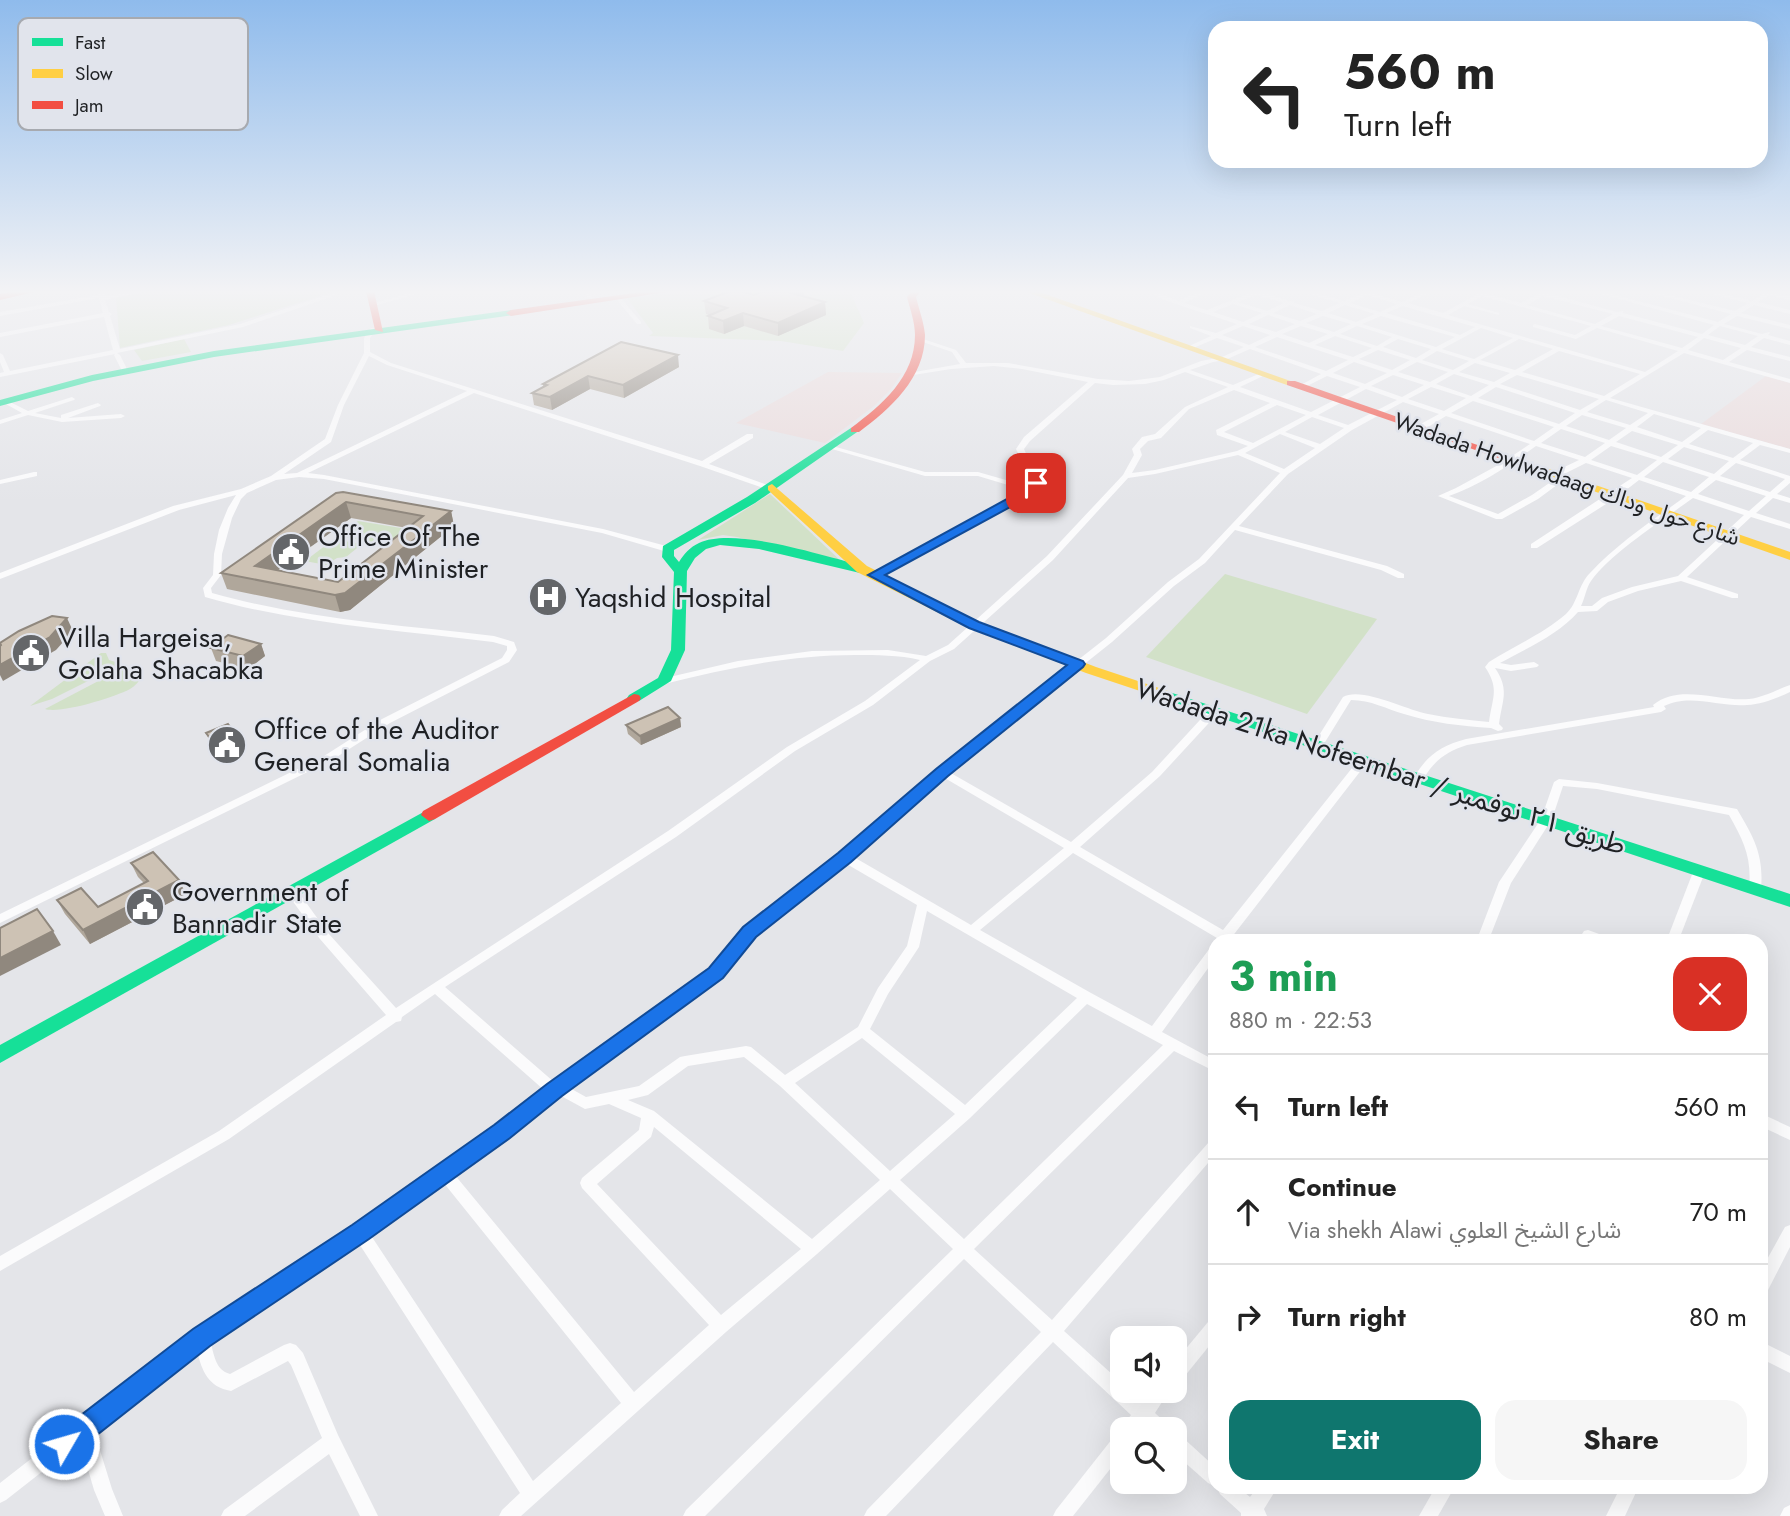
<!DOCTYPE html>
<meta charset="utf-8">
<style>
:root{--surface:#fff;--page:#f6f6f6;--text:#222;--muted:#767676;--line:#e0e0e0;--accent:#0f766e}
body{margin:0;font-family:Jost,"Noto Sans Arabic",sans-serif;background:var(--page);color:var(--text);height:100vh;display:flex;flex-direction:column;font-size:26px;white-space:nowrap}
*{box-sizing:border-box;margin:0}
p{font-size:23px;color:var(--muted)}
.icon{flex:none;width:38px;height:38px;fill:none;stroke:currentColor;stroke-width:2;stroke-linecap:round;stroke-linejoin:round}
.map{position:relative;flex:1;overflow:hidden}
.side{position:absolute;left:1208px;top:934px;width:560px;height:560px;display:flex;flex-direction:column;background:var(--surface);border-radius:21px;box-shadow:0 7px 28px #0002}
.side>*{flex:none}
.top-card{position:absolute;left:1208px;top:21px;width:560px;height:147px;border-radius:21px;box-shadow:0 7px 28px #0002;background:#fff;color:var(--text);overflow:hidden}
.fabs{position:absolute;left:1110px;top:1326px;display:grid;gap:14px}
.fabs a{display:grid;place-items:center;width:77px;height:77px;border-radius:14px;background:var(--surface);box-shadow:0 7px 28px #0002;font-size:35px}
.pin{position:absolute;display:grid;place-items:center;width:60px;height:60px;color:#fff;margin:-30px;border-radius:14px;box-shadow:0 4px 10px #0006}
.me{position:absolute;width:77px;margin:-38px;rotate:52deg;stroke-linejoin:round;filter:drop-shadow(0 0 5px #0008)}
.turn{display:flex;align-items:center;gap:24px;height:147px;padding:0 21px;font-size:32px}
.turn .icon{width:91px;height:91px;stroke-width:2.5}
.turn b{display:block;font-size:49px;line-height:60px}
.round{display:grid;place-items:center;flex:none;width:74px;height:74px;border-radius:21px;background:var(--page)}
.summary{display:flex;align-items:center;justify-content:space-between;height:119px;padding:0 21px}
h1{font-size:42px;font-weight:700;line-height:52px;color:#1e9e55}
.button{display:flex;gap:14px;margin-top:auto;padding:14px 21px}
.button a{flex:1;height:80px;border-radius:21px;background:var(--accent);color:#fff;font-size:28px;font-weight:700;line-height:80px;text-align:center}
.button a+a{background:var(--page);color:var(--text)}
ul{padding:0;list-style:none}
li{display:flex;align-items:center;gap:21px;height:105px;padding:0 21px;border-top:2px solid var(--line)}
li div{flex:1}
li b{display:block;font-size:26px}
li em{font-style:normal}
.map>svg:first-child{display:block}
</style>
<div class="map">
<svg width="1790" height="1516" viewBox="0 0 1790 1516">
<rect width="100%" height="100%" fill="#e4e5e9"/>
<g fill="#eadbdc">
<path d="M828 372 902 373 891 389 874 406 825 443 736 423Z"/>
<path d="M1766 376 1790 383V449L1701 424Z"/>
</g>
<g fill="#d2e1c8">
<path d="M149 291H335L229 325 120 348 116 297Z"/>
<path d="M692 291H850L864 323 843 351 781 341 649 336 653 333 627 298Z"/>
<path d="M184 339 191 352 142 361 134 350Z"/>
<path d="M770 494 844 564 737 537 723 535 698 540Z"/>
<path d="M358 521 419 531 400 547 338 536Z"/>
<path d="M338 540 362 544 346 557 337 558 326 565 305 561 330 542Z"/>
<path d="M1225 574 1377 619 1307 714 1146 657Z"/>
<path d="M101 653H106L109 660 122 664 52 699 30 706Z"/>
<path d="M127 666 140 672 142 677C139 681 135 686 130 689 115 697 61 714 45 709Z"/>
</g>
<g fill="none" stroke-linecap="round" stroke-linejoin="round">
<g fill="#fbfbfc" fill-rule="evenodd">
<path d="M97 291H103L106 296 134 291H147L105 300 109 312 112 314 110 316 120 349 240 324 339 291H348L243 327 117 353 120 355 128 371 125 373 122 371 114 355 115 354 0 377V373L4 372 0 362V353L3 355 10 371 113 350 104 317 0 337V333L103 313 99 298 0 316V312L98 295Z"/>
<path d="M417 291H427L374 306 371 304Z"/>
<path d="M583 291H589L592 298H588Z"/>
<path d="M1149 291H1156L1178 301 1201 291H1209L1184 303 1207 310 1250 293 1247 291H1259L1289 301H1294V303L1322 311 1339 303 1300 291H1310L1344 301 1361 294 1360 291 1369 292 1402 302 1426 291H1434L1408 303 1443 313 1476 295 1466 291H1476L1521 303 1543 291H1550L1547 293 1617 312 1623 311V313L1702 334 1714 325 1590 291H1600L1718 322 1731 314 1643 291H1653L1735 311 1748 303 1701 291H1712L1752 301 1763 294 1756 291H1775L1774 293 1790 296V300L1769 295 1758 302 1790 310V314L1754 305 1741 313 1790 325V329L1737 316 1724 324 1762 334 1769 332 1770 333 1768 335 1790 341V345L1764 338 1751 347 1790 357V361L1747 350 1729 362 1790 379V383L1684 353 1610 398 1790 449V453L1760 445 1740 460 1790 476V483L1777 494 1790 498V503L1773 498 1756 513 1790 524V529L1751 517 1687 577 1738 594V598H1732L1681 581 1638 591 1608 602 1597 611 1578 612C1559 634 1526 649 1500 663L1511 665 1534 662 1539 665 1537 667 1511 671 1495 668C1510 690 1502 700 1499 724L1503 728 1502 730 1498 731 1491 728C1462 726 1432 723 1404 714 1386 709 1371 700 1351 700L1322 747H1314L1313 745 1343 697C1361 686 1407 710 1428 714 1448 718 1469 720 1489 722 1492 698 1500 689 1485 667L1489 662C1514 646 1543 634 1566 614 1578 603 1578 585 1590 573 1618 543 1653 520 1686 496L1639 480 1617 497 1537 548H1531V544L1632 478 1586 463 1564 474 1566 477 1565 479 1538 499 1502 519H1496L1438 496 1456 488 1500 464 1530 444 1446 416 1423 430H1417V426L1439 414 1403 402 1352 430 1288 474 1239 526 1387 566 1404 574V578H1398L1381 570 1235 530 1205 563 1174 586 1112 642 949 772 1071 842 1152 772 1211 708H1219L1220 710 1219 712 1160 776 1080 847 1223 930 1360 758H1368L1369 760 1228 942H1215L1217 938 1073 853 980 930 1091 993 1152 1026 1210 948 1214 947V960L1162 1032 1214 1060V1071L1174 1051 974 1249 1052 1320 1209 1142 1214 1140V1156L1064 1331 1122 1383V1391H1131L1142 1401 1150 1391H1169L1155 1413 1167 1424 1169 1430H1148L1144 1426 1141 1430 1122 1431 1124 1424 1131 1415 1053 1342 886 1516H864L867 1510 1041 1332 964 1259 705 1516H683L686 1510 953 1249 890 1189 817 1254 726 1332 521 1516H499L502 1510 520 1493 358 1242 210 1340C214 1354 215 1370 230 1374L284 1345 290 1343 296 1345 303 1353 338 1435 378 1516H360L329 1454 245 1516H221L224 1510 322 1438 291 1365 288 1361 231 1391C208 1387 202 1371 197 1351L94 1431 112 1489 123 1516H105L94 1490 80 1442 6 1500 0 1503V1483L195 1331 355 1227 497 1128 544 1090 435 994 402 1017 401 1021 396 1022 229 1139 0 1271V1256L219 1131 386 1015 320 939 289 896 287 893 289 890H297L328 933 396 1008 668 831 787 747 865 701 920 660C899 655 877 655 855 655 790 655 727 668 664 684L659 681 661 679 738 661 812 651 888 650 926 656 948 645 1047 556 1123 475 1134 455 1132 449 1142 437 1155 434 1185 407 1228 387 1185 372 1164 380 1145 384 1113 385 1095 383 1030 441 1024 449 1040 483 1035 492 875 578 871 575 872 573 1025 490 978 476H925L825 447 829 445 925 472H978L1030 487 1032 483 1016 449 1024 437 1088 382 1022 369 994 366 951 369 907 376V374L909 373 960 364 952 352 917 340 920 338 956 350 966 363H1008L1098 379 1129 381 1160 377 1201 361 1222 357 1244 347 1217 338 1191 349H1187V347L1211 336 1190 328V326L1216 333 1237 324 1164 300ZM1256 295 1284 303 1267 311 1238 302ZM1367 295 1397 304 1380 312 1350 303ZM1482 296 1591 326 1575 335 1535 324 1533 325V327L1576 339 1597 328 1678 351 1645 372 1448 315 1464 306 1499 315V313L1468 304ZM1543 296 1613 314 1595 324 1527 305ZM1233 304 1262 313 1243 322 1213 312ZM1290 305 1317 314 1300 321 1273 313ZM1345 305 1375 314 1356 322 1328 313ZM1403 306 1475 327 1460 335 1386 313ZM1268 315 1295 324 1276 332 1249 324ZM1323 316 1351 324 1334 332 1306 323ZM1381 316 1455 337 1436 347 1362 324ZM1619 316 1698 337 1682 348 1601 326ZM1243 326 1270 335 1249 345 1222 335ZM1301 326 1328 334 1309 343 1282 334ZM1357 326 1392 337 1377 346 1340 334ZM1720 326 1758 336 1745 345 1708 335ZM1481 328 1513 338 1474 359 1442 349ZM1335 336 1372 348 1353 357 1315 345ZM1277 337 1348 360 1326 371 1255 347ZM1704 338 1741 348 1723 360 1688 350ZM1398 339 1431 349 1416 358 1383 347ZM1519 339 1553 349 1515 370 1480 360ZM1250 349 1321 374 1299 386V388H1303L1327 376 1360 387 1311 412 1240 387 1265 375V373H1261L1233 385 1190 370 1213 362 1225 360ZM1378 350 1410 360 1392 370 1359 359ZM1437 351 1469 361 1453 370 1422 360ZM1559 351 1640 374 1604 396 1522 372ZM1354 362 1387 373 1365 384 1333 373ZM1417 362 1448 372 1430 382 1398 372ZM1475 363 1510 373 1494 382 1459 372ZM1454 374 1489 385 1471 396 1436 384ZM1393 375 1424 385 1402 397 1371 386ZM1517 375 1599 399 1580 410 1500 384ZM1431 387 1466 398 1444 411 1408 399ZM1496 387 1575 413 1559 424 1478 398ZM1366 389 1397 400 1348 425 1318 415ZM1234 390 1270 403 1216 430 1217 435 1248 446 1237 451 1155 470 1132 473 1142 455 1140 449 1148 441 1161 438 1189 409ZM1606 400 1648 413 1630 425 1587 412ZM1473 401 1554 427 1534 441 1451 413ZM1277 405 1306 415 1253 443 1224 432ZM1654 414 1701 428 1682 442 1637 427ZM1582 415 1626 428 1609 440 1566 426ZM1312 417 1344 428 1320 444 1285 432ZM1561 429 1605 443 1585 457 1541 443ZM1708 430 1753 443 1733 458 1689 444ZM1632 431 1678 445 1661 457 1616 442ZM1280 434 1315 448 1284 469 1245 453ZM1536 446 1579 460 1556 471 1555 473 1558 477 1532 495 1498 514 1449 496C1481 485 1509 465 1536 446ZM1611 446 1657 460 1637 475 1591 460ZM1684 447 1729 461 1714 474 1668 459ZM1238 455 1280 473 1199 559 1168 582 1106 638 938 770 840 854 745 929 712 970 554 1082 445 987 676 837 795 751 873 705 930 661 954 649 1053 560 1128 478 1155 474ZM1663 462 1709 477 1691 492 1644 477ZM1736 463 1785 479 1770 492 1720 476ZM1716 480 1766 496 1749 511 1698 494ZM1693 498 1744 515 1678 576 1632 587 1602 598 1592 606H1581C1585 598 1586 588 1591 581 1612 552 1663 520 1693 498ZM943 777 1064 848 971 925 852 856ZM845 863 917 905 907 946 878 988 858 1027 785 1075 751 1047 746 1046 685 1056 680 1057 639 1086 586 1097 568 1087 720 976 753 935ZM927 911 1077 998 965 1105 870 1029 888 994 919 947ZM1087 1004 1163 1045 964 1239 900 1180 970 1118ZM862 1038 955 1114 890 1171 795 1083ZM744 1057 780 1086 880 1180 812 1239 654 1111 628 1100 648 1095 688 1066ZM556 1096 563 1097 585 1109 609 1104 641 1118 639 1130 582 1178 580 1183 582 1188 709 1325 634 1392 454 1174 507 1136ZM654 1127 801 1249 721 1315 597 1184 651 1137ZM443 1182 621 1403 533 1481 370 1234Z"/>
<path d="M616 297H620L641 322V324H637L616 299Z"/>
<path d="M371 328 376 329 370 338V352L391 363 702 461 747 434H753V438L709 464 776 488 775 490H769L700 466 474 393 308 473 324 475 603 529 670 547V551H664L602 533 324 479 299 477 276 480 247 493 241 499 232 518 222 554 221 575 211 588 212 593C303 619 400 625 494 636L514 642 517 650 509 662 390 723 332 760 0 923V914L324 756 382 719 502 658 507 650V646L493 642C397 630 298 624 205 597L203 588 213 575 214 554 219 530 228 508 236 495 179 510 0 579V573L173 506 241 489 271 476 325 439 338 405 364 353V338ZM369 356 387 365 467 391 297 473 284 474 331 442 344 405Z"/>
<path d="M72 397 75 399 74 400 35 413 61 418V415L98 403 101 405 100 406 68 418 121 414 125 416 121 418 62 422 28 415 0 424V420L22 413 4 403V401H8L28 411Z"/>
<path d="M34 472H37V476L0 484V480Z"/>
<path d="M1790 685V692C1777 698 1762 704 1747 705 1719 707 1690 693 1664 706L1666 709 1661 712 1467 745C1447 751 1434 761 1424 778H1416L1415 776C1427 755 1443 745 1466 739L1654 707 1653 705C1680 683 1718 702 1749 699 1764 697 1776 690 1790 685Z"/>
<path d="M1559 779 1597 783 1737 809C1754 838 1764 855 1761 889L1759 892H1751L1749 889C1752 857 1744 842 1729 815L1597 789 1563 786 1552 819 1511 883 1488 942H1476L1499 882 1541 819 1554 782Z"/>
<path d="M1699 868 1703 869 1705 872 1678 942H1666L1693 872 1695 869Z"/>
<path d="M1588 930 1613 939 1615 942C1603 942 1590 943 1582 934L1584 931Z"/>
<path d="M1760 1113 1790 1127V1140L1760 1126Z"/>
<path d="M1790 1225V1247L1766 1294 1760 1296V1272L1785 1227Z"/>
<path d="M1214 1320V1340L1180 1382 1174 1384V1363L1208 1322Z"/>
<path d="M1760 1341 1790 1356V1373L1760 1358Z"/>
<path d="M1122 1431V1454L1073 1516H1053L1056 1510 1116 1434Z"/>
<path d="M1174 1432 1180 1435 1214 1466V1486L1208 1483 1174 1453Z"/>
<path d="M1217 1488H1239L1250 1497 1257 1488H1277L1264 1509 1267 1516H1241V1513L1220 1494Z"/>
<path d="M1435 1488H1454L1438 1516H1419Z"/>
<path d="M1620 1488H1638L1625 1516H1606Z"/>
<path d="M1790 1505V1516H1780L1784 1508Z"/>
</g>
<g fill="#16e098" fill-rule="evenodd">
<path d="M511 310 514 311V315L214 357 93 381 0 406V400L92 375 214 351Z"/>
<path d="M851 428 860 430 755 503 674 550V556L679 562C684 554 690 547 699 543 735 526 825 557 865 566V572L860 573 759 549 720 545 706 549 695 558 687 571 685 650 671 681 639 701H629L627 698 629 695 658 678 671 650 674 572 662 557 663 546 747 497Z"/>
<path d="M1163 690 1790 894V907L1158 697 1156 694 1158 691Z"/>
<path d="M429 809 437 815 435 819 0 1063V1045Z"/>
</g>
<g fill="#ffcf43" fill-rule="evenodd">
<path d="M1024 291H1037L1296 383 1287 385Z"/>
<path d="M1546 468 1790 552V560L1542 473V469Z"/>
<path d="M772 484 867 566 979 622 1096 667 1168 691 1170 694 1168 697H1158L1086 673 969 628 857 572 768 490V486Z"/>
</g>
<g fill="#f24e42" fill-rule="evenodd">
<path d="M19 291H38L0 300V294Z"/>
<path d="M366 291H374L383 332 375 330Z"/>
<path d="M649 291H673L511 316 506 313 511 310Z"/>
<path d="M912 291H921L916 297C919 310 924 322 925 335 925 378 890 409 859 432H851V428C882 405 915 377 915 335 915 322 910 309 907 297Z"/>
<path d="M1287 381H1295L1552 471 1542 473 1287 385Z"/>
<path d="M634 694 639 695 641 698 639 701 435 819 429 821 421 815 423 811Z"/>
</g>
</g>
<g fill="#b0a79b" fill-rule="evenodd">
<path d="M803 291 804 296 825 302 826 315 778 336 744 326 724 334 709 329 708 316 709 315 706 314 704 301 754 295Z"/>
<path d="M621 342 679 367 624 398 590 389 552 410 534 405 532 393 543 387V384Z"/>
<path d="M336 493 451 511 454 526 350 610 340 612 227 589 221 573ZM351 518 407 528 338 582 277 570Z"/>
<path d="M261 644 265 656 248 669 216 661 211 648Z"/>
<path d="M680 718 681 727 641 745 628 734 626 725Z"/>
<path d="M206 733 246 751 222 757 210 742Z"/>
<path d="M131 863 186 894 90 944 65 914 57 900 98 907 144 883 138 877Z"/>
</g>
<g fill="#90887e">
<path d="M794 291H803L804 300 791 293Z"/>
<path d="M825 302 826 315 778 336V323Z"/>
<path d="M743 313 744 326 724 334 723 321Z"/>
<path d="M678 355 679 367 624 398 623 385Z"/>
<path d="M588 376 590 389 552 410 550 397Z"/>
<path d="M346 502 351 518 263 581 255 566Z"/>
<path d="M451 511 454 526 350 610 340 612 335 595Z"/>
<path d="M67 618 73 631 56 650 3 681 0 675V665Z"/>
<path d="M261 644 265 656 248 669 243 656Z"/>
<path d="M680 718 681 727 641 745 640 736Z"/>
<path d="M242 742 246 751 222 757 218 748Z"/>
<path d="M179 880 186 894 90 944 83 930Z"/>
<path d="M53 931 61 945 0 976V958Z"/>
</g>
<g fill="#cdc2b4" stroke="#90887e" stroke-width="2" fill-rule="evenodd">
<path d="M730 291H741L754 295 763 291H794L791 293 825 302 778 323 743 313 723 321 708 316 727 308 704 301Z"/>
<path d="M621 342 678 355 623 385 588 376 550 397 532 393 547 385 543 384Z"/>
<path d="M343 492 451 511 345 593 335 595 221 573 336 493ZM346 502 423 516 338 582 255 566Z"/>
<path d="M52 616 67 618 50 637 0 665V646L1 645 0 643 19 631Z"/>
<path d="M228 635 261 644 243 656 211 648Z"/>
<path d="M668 707 680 718 640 736 626 725Z"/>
<path d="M228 724 242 742 218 748 206 733Z"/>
<path d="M153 852 179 880 83 930 57 900 81 888 98 907 148 881 131 863Z"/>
<path d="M37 909 53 931 0 958V928Z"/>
</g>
<linearGradient id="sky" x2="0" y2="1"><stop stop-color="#8fbbec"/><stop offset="0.58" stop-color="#f3f3f5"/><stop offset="1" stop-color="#f3f3f5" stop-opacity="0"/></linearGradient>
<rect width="1790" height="503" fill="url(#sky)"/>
<path fill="#1a73e8" stroke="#114b97" stroke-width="2" d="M1032 480 1042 483 1036 493 885 575 979 622 1083 661 1085 664 1083 667 948 776 851 862 756 937 723 978 562 1096 510 1138 369 1239 210 1346 74 1453 64 1457 55 1453 51 1444 55 1435 193 1329 352 1225 494 1125 547 1084 709 968 743 927 838 853 936 769 1067 665 969 628 868 575 1027 488Z"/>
<defs>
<g id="civic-disc" transform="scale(2.0125)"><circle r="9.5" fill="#646669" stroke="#e1e4ec"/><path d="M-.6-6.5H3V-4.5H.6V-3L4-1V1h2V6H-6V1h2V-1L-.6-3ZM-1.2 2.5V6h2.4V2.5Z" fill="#fff"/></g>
<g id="hospital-disc" transform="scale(2.0125)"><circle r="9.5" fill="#646669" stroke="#e1e4ec"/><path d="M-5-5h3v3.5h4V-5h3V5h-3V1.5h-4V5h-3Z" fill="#fff"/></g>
</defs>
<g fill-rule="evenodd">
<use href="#civic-disc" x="291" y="552"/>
<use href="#hospital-disc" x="548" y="597"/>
<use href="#civic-disc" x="31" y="653"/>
<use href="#civic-disc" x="227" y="745"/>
<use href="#civic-disc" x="145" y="907"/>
</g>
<g text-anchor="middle" stroke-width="5" stroke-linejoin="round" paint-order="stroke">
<g font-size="23" fill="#1f2124" stroke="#e1e4ec">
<text transform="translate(1567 479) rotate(19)" y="8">Wadada Howlwadaag شارع حول وداك</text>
</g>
<g font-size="28" fill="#1f2124" stroke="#e1e4ec" text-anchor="start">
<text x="318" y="546">Office Of The<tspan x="318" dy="32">Prime Minister</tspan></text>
<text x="575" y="607">Yaqshid Hospital</text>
<text x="58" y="647">Villa Hargeisa,<tspan x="58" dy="32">Golaha Shacabka</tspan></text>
<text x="254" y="739">Office of the Auditor<tspan x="254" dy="32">General Somalia</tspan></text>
<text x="172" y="901">Government of<tspan x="172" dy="32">Bannadir State</tspan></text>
</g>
<g font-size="28" fill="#1f2124" stroke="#e1e4ec">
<text transform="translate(1381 766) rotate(18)" y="10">Wadada 21ka Nofeembar / طريق ٢١ نوفمبر</text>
</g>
</g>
<rect x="18" y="18" width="230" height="112" rx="10" fill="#e1e4ec" stroke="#a7aab0" stroke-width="2"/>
<rect x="32" y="38" width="31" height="8" fill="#16e098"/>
<rect x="32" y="69" width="31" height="9" fill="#ffcf43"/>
<rect x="32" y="101" width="31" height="8" fill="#f24e42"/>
<g font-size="19" fill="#1f2124">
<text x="75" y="49">Fast</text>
<text x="75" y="80">Slow</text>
<text x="75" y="112">Jam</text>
</g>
</svg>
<div class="fabs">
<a><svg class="icon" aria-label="sound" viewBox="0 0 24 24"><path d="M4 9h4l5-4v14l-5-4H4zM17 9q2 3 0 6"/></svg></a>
<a><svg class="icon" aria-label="search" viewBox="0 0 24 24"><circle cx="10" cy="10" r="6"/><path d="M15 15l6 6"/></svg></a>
</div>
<div class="pin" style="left:1036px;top:483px;background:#d93025"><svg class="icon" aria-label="arrive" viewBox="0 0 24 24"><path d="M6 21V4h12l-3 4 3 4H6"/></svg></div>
<svg class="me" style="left:64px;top:1444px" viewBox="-20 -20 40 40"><circle r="17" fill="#1a73e8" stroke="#fff" stroke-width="3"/><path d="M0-11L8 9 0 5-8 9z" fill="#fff"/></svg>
<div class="top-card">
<div class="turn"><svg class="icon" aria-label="left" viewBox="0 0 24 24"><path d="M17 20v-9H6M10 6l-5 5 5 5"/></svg><div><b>560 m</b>Turn left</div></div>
</div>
<section class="side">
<div class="summary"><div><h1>3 min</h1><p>880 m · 22:53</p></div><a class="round" style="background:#d93025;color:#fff"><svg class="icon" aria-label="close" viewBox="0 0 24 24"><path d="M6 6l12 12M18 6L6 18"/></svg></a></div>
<ul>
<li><svg class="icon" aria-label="left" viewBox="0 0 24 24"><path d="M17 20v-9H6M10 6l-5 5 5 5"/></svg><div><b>Turn left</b></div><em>560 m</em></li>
<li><svg class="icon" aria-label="ahead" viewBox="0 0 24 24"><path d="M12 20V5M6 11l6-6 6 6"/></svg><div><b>Continue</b><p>Via shekh Alawi شارع الشيخ العلوي</p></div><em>70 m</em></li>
<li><svg class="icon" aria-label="right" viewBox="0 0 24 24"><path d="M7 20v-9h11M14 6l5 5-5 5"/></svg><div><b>Turn right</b></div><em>80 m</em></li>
</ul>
<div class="button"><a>Exit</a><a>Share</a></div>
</section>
</div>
